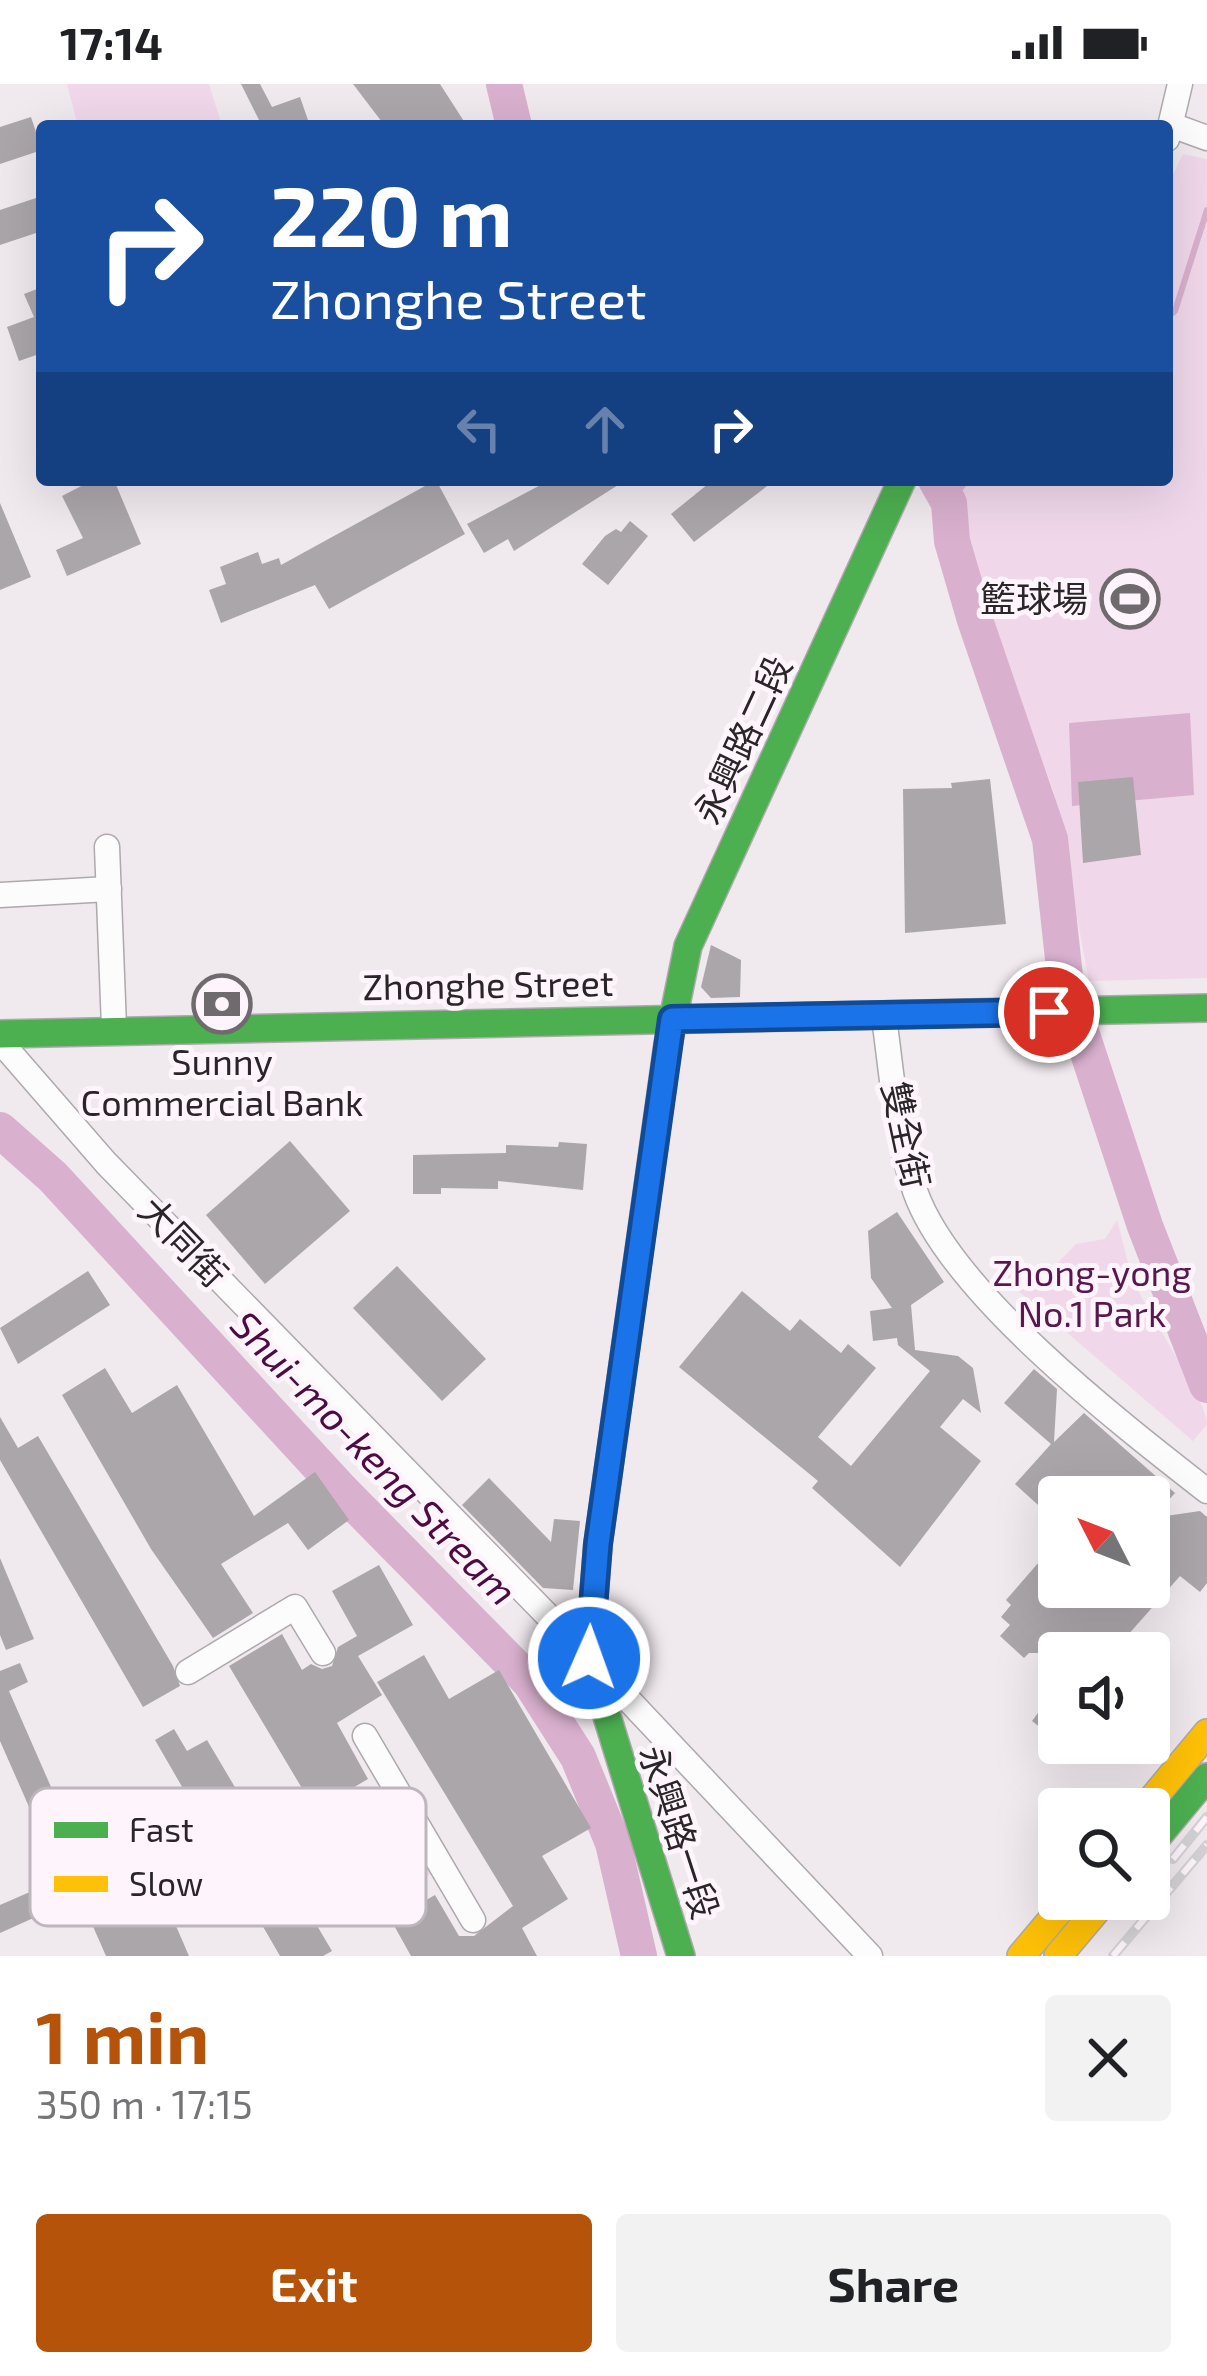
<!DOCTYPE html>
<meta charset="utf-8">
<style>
:root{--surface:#fff;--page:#f2f2f2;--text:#202124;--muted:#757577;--accent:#b45309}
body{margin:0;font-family:"Exo 2","Noto Sans TC",sans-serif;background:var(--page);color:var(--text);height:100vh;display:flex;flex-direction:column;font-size:45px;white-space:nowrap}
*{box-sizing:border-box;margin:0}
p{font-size:39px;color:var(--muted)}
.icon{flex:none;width:66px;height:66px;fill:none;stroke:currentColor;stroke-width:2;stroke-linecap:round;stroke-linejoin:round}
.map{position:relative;height:1872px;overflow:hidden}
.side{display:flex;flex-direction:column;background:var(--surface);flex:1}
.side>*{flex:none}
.hud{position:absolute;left:36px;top:36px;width:1137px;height:366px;border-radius:12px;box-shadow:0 12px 48px #0002;background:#1a4fa0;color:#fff;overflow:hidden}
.needle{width:78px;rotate:312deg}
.tools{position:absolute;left:1038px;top:1392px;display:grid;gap:24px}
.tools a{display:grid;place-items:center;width:132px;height:132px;border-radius:12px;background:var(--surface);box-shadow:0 12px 48px #0002;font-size:60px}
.pin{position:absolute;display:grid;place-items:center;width:102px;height:102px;color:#fff;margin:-51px;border:6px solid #fff;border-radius:50%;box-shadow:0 3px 12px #0007}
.me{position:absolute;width:132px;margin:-66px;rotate:2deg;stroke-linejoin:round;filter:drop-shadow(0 0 9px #0008)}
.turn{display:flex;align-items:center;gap:42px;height:252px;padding:0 36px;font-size:54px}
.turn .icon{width:156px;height:156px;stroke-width:2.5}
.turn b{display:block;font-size:84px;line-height:102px}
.lanes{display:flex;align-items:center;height:114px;padding:0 36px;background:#0003;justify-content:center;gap:60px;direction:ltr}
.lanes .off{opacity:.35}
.round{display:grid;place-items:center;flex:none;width:126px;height:126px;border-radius:12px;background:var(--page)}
.headline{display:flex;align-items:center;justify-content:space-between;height:204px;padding:0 36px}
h1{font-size:72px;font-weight:700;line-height:90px;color:var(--accent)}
.primary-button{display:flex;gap:24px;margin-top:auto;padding:24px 36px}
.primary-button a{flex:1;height:138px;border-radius:12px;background:var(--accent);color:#fff;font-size:48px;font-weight:700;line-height:138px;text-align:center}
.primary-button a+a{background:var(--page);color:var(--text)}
.status{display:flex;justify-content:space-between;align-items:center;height:84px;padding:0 60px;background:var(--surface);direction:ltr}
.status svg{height:33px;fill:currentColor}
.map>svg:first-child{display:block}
</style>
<div class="status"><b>17:14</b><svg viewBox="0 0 49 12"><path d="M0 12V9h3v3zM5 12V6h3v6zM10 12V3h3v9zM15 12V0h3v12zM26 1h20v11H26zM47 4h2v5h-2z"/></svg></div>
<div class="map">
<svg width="1207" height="1872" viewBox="0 0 1207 1872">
<rect width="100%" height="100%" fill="#f0e9ee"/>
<g fill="#f0d8ea">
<path d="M67 0H209L222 42H78Z"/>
<path d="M1183 70 1207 75V894L1089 897 1053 706 940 403 943 396H1167V103Z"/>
<path d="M1117 1136C1124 1160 1128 1186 1139 1208 1153 1237 1207 1317 1207 1340L1193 1357 1000 1191 1054 1183 1076 1160 1105 1155Z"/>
<path d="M390 1720 431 1790 353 1832 313 1764Z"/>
</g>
<path fill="#d9b0ce" d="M1190 629 1194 711 1072 722 1069 639Z"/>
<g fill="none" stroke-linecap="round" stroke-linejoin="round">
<g stroke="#d9b0ce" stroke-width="6">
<path d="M1167 234 1175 227 1207 126"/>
<path d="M949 419 967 396"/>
</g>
<g stroke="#d9b0ce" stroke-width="36">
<path d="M504 0 514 42"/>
<path d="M936 396 949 419 952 457 975 536 1050 755 1066 902 1145 1142 1207 1301"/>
<path d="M0 1046 53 1093 341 1406 530 1598 578 1673 613 1759 639 1872"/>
</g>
</g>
<g fill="#aba6aa">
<path d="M241 0H260L272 23 300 13 310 42H262Z"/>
<path d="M353 0H440L467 42H385Z"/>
<path d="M31 33 42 66 0 80V43Z"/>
<path d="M42 112V147L0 161V126Z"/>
<path d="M42 203V269L19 277 7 243 34 233 24 210Z"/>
<path d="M93 396H114L141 460 67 492 56 466 83 454 62 412Z"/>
<path d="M436 396 465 450 329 525 315 501 221 539 209 506 226 500 220 483 258 468 262 480 279 474 281 481Z"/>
<path d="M550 396H626L514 467 508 455 484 469 467 440Z"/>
<path d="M713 396H775L694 458 671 430Z"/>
<path d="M0 419 31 493 0 506Z"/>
<path d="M630 437 648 452 608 501 582 480 605 452 616 445 621 448Z"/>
<path d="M1133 693 1141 771 1083 779 1078 698Z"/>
<path d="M990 695 1006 840 905 849 903 705 952 704 951 699Z"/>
<path d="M711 861 741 876 740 913 711 914 701 903Z"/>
<path d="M290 1057 350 1127 265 1200 206 1131Z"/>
<path d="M559 1058 587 1060 583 1106 498 1097V1105L441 1104V1110H413V1071L506 1069V1061L558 1063Z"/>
<path d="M897 1128 944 1198 911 1221 915 1266 958 1272 973 1284 981 1329 963 1315 940 1343 981 1377 900 1483 812 1404 818 1397 679 1283 742 1207 790 1247 800 1235 841 1269 848 1260 876 1284 818 1353 851 1382 930 1287 898 1261 897 1254 873 1257 870 1227 892 1224 871 1194 868 1147Z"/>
<path d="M397 1182 486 1275 442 1317 353 1224Z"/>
<path d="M88 1187 110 1221 18 1280 0 1244Z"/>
<path d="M105 1284 132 1329 177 1301 254 1432 315 1388 349 1436 308 1466 288 1439 221 1480 253 1529 213 1554 151 1465 62 1311Z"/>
<path d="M1034 1285 1057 1305 1054 1358 1084 1329 1175 1409 1152 1434 1200 1427 1207 1433V1499L1200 1508 1180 1492 1112 1569H1029L1024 1574 1000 1552 1010 1541 1001 1533 1011 1521 1006 1516 1059 1455V1503H1149V1473L1166 1453 1149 1438V1413H1059V1440L1015 1400 1051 1360 1004 1319Z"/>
<path d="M0 1333 18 1364 38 1352 173 1582 180 1602 143 1623 0 1376Z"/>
<path d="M489 1394 551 1458 554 1435 580 1437 573 1506 543 1504 462 1421Z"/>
<path d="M0 1474 34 1555 6 1566 0 1551Z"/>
<path d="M379 1481 413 1541 358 1572 382 1611 337 1639 368 1695 315 1726 229 1582 282 1550 302 1586 311 1580 322 1585 332 1582 338 1563 357 1552 332 1507Z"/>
<path d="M424 1571 449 1615 499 1586 591 1744 542 1772 568 1815 522 1844 537 1872H411L391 1836 435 1811 459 1852H474L513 1822 377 1598Z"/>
<path d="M20 1579 28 1598 9 1607 58 1719 75 1711 84 1731 41 1750 0 1657V1587Z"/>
<path d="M1059 1601V1658L1032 1637Z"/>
<path d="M174 1645 187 1667 207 1656 332 1867 323 1872H280L155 1656Z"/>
<path d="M147 1775 189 1872H106L77 1806Z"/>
<path d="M39 1804 49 1827 0 1849V1821Z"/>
</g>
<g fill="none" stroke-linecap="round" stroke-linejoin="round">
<g stroke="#ada9ac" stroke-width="27">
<g id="street">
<path d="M1174 42 1207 54"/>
<path d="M1167 55 1180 0"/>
<path d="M107 763 114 943"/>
<path d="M0 811 109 805"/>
<path d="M884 934C892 990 896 1053 915 1107 950 1208 1121 1340 1207 1407"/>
<path d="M0 957 106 1079 589 1574 870 1872"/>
<path d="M188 1588 295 1523 323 1569"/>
<path d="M365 1652 473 1836"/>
</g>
</g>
<g stroke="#ada9ac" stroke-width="30">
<g id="fast">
<path d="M0 950 1207 924"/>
<path d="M1149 1763 1207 1693"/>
<path d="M681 1872 589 1574 598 1460 668 960 688 862 902 396"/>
</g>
</g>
<g stroke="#ada9ac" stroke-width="30">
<g id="slow">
<path d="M1144 1725 1207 1649"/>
<path d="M1021 1872 1069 1815"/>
<path d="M1058 1872 1106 1815"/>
</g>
</g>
<use href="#street" stroke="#fdfcfc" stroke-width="24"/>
<use href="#fast" stroke="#4caf50" stroke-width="27"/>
<use href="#slow" stroke="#ffc107" stroke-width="27"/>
<g stroke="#d3d1d3" stroke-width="10">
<g id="rail">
<path d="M1173 1775 1207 1733"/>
<path d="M1113 1872 1207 1761"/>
</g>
</g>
<use href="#rail" stroke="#fef4fb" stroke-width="6" stroke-dasharray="18" stroke-linecap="butt"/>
</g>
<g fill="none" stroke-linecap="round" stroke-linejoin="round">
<g stroke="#114b97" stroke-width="30">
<path id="route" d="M589 1574 598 1460 672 935 1049 928"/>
</g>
<use href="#route" stroke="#1a73e8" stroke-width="21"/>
</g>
<defs>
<g id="stadium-ring" transform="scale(3)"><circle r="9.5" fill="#fef4fb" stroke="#6f6a6d" stroke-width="1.5"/><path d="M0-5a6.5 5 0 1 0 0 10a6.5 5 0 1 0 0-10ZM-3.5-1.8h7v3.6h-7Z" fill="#6f6a6d"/></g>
<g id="bank-ring" transform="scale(3)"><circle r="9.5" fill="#fef4fb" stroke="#6f6a6d" stroke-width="1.5"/><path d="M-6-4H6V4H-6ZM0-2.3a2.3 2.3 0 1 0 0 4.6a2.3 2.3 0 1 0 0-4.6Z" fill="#6f6a6d"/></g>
</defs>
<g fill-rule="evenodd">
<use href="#stadium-ring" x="1130" y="515"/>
<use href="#bank-ring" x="222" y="920"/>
</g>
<g text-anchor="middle" stroke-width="10" stroke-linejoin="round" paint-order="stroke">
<g font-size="36" fill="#292528" stroke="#fef4fb" text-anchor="end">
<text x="1088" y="528">籃球場</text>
<text x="222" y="991" text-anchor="middle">Sunny<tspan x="222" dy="41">Commercial Bank</tspan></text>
</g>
<g font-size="36" fill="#292528" stroke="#fef4fb">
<text transform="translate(743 656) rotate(-65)" y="13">永興路二段</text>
<text transform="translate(488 901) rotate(-1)" y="13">Zhonghe Street</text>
<text transform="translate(906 1051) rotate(78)" y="13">雙全街</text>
<text transform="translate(183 1158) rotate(46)" y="13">大同街</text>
<text transform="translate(679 1748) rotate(72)" y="13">永興路一段</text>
</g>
<g font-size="36" fill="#58184c" stroke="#fef4fb">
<text x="1092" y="1202">Zhong-yong<tspan x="1092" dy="41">No.1 Park</tspan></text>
</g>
<g font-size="39" font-style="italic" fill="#4c0b41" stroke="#fef4fb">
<text transform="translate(374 1374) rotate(46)" y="14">Shui-mo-keng Stream</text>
</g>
</g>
<rect x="30" y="1704" width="396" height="138" rx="18" fill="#fef4fb" stroke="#beb6bc" stroke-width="3"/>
<rect x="54" y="1738" width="54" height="16" fill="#4caf50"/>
<rect x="54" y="1792" width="54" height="16" fill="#ffc107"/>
<g font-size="33" fill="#292528">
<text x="129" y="1758">Fast</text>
<text x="129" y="1812">Slow</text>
</g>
</svg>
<div class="tools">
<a><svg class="needle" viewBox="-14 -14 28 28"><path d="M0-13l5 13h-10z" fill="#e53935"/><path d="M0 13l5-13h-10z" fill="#757577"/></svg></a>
<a><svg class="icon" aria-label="sound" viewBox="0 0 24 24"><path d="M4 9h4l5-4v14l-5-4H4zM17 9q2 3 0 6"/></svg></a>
<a><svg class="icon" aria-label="search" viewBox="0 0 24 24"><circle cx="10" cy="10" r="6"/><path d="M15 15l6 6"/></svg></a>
</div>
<div class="pin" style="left:1049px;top:928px;background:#d93025"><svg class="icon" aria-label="arrive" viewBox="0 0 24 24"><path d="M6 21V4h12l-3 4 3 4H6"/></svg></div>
<svg class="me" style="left:589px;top:1574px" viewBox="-20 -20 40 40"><circle r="17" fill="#1a73e8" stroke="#fff" stroke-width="3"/><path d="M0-11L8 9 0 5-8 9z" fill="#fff"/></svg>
<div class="hud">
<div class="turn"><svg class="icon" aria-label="right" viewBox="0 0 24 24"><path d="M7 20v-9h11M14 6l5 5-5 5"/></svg><div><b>220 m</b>Zhonghe Street</div></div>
<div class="lanes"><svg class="icon off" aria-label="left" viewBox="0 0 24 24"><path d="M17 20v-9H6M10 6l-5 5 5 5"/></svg><svg class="icon off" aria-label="ahead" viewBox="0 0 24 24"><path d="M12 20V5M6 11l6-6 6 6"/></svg><svg class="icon" aria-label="right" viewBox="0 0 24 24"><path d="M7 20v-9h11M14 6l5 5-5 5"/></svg></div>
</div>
</div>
<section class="side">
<div class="headline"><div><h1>1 min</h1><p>350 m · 17:15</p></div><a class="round"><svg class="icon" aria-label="close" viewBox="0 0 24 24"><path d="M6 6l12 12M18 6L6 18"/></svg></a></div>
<div class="primary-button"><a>Exit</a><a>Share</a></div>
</section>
